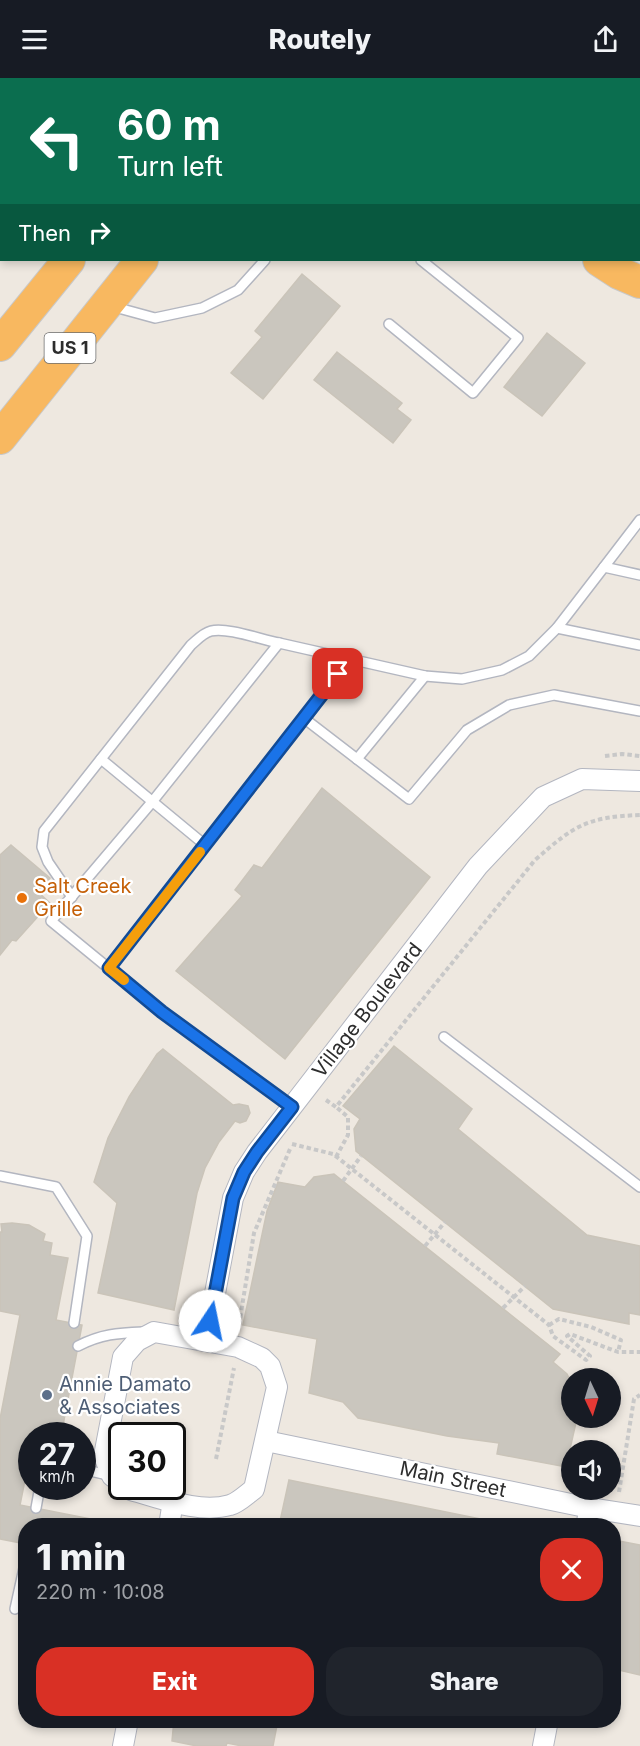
<!DOCTYPE html>
<meta charset="utf-8">
<style>
:root{--surface:#171b24;--page:#20242c;--text:#f1f3f6;--muted:#9ea1a6;--accent:#d93025}
body{margin:0;font-family:Inter,sans-serif;background:var(--page);color:var(--text);height:100vh;display:flex;flex-direction:column;font-size:22px;white-space:nowrap}
*{box-sizing:border-box;margin:0}
p{font-size:20px;color:var(--muted)}
.icon{flex:none;width:33px;height:33px;fill:none;stroke:currentColor;stroke-width:2;stroke-linecap:round;stroke-linejoin:round}
.map{position:relative;flex:1;overflow:hidden}
.drawer{position:absolute;left:18px;top:1440px;width:603px;height:210px;display:flex;flex-direction:column;background:var(--surface);border-radius:24px;box-shadow:0 3px 9px #0003}
.drawer>*{flex:none}
.hud{position:absolute;left:0px;top:0px;width:640px;height:183px;box-shadow:0 3px 9px #0003;background:#0b6e4f;color:#fff;overflow:hidden}
.needle{width:39px;rotate:176deg}
.controls{position:absolute;left:561px;top:1290px;display:grid;gap:12px}
.controls a{display:grid;place-items:center;width:60px;height:60px;border-radius:50%;background:var(--surface);box-shadow:0 3px 9px #0003;font-size:30px}
.speed{position:absolute;left:18px;top:1344px;display:flex;gap:12px;font-size:30px;font-weight:700;text-align:center}
.speed>*{display:grid;place-content:center;width:78px;height:78px;border-radius:50%;background:var(--surface);box-shadow:0 3px 9px #0003;line-height:1}
.speed small{font-size:15px;font-weight:400}
.speed .limit{border:3px solid #111;border-radius:9px;background:#fff;color:#111}
.pin{position:absolute;display:grid;place-items:center;width:51px;height:51px;color:#fff;margin:-26px;border-radius:12px;box-shadow:0 3px 9px #0006}
.me{position:absolute;width:66px;margin:-33px;rotate:11deg;stroke-linejoin:round;filter:drop-shadow(0 0 4px #0008)}
.turn{display:flex;align-items:center;gap:21px;height:126px;padding:0 18px;font-size:27px}
.turn .icon{width:78px;height:78px;stroke-width:2.5}
.turn b{display:block;font-size:42px;line-height:51px}
.then{display:flex;align-items:center;height:57px;padding:0 18px;background:#0003;gap:12px;font-size:22px}
.round{display:grid;place-items:center;flex:none;width:63px;height:63px;border-radius:24px;background:var(--page)}
.overview{display:flex;align-items:center;justify-content:space-between;height:102px;padding:0 18px}
h1{font-size:36px;font-weight:800;line-height:45px}
.primary-button{display:flex;gap:12px;margin-top:auto;padding:12px 18px}
.primary-button a{flex:1;height:69px;border-radius:24px;background:var(--accent);color:#fff;font-size:24px;font-weight:800;line-height:69px;text-align:center}
.primary-button a+a{background:var(--page);color:var(--text)}
header{display:flex;justify-content:space-between;align-items:center;height:78px;padding:0 18px;background:var(--surface);font-size:27px;font-weight:800}
.map>svg:first-child{display:block}
</style>
<header><svg class="icon" aria-label="menu" viewBox="0 0 24 24"><path d="M4 6h16M4 12h16M4 18h16"/></svg>Routely<svg class="icon" aria-label="share" viewBox="0 0 24 24"><path d="M12 15V3M7 8l5-5 5 5M5 13v7h14v-7"/></svg></header>
<div class="map">
<svg width="640" height="1668" viewBox="0 0 640 1668">
<rect width="100%" height="100%" fill="#eee8e0"/>
<path fill="#b6e49d" d="M0 0H63L2 2 0 53Z"/>
<g fill="#cac6be" stroke="#cac4b9" stroke-width="1.5">
<path d="M302 196 340 228 263 321 231 295 262 259 255 253Z"/>
<path d="M547 255 585 285 542 338 504 309Z"/>
<path d="M337 274 402 325 397 331 411 342 393 365 314 302Z"/>
<path d="M322 710 430 799 285 981 176 893 242 818 235 812 254 787 262 790Z"/>
<path d="M11 767 50 800 38 814 50 825 16 863 12 862 0 877V777Z"/>
<path d="M394 968 472 1031 458 1051 587 1157 640 1168V1237L629 1235V1246L553 1231 356 1073 354 1051 360 1041 343 1028Z"/>
<path d="M163 971 233 1027 239 1026 248 1028 250 1035 246 1043 240 1045 235 1043 219 1064 205 1090 197 1115 174 1232 98 1215 117 1125 94 1104 108 1060 129 1019 157 976Z"/>
<path d="M334 1096 560 1276 553 1284 567 1296 572 1306V1340H577L566 1389 497 1376 499 1365 447 1358 358 1340 343 1324 309 1315 317 1261 243 1247 267 1133 278 1104 305 1109 314 1099Z"/>
<path d="M12 1145 29 1147 45 1156 43 1163 52 1165 50 1177 68 1180 56 1242 82 1247 61 1358H32V1392H27L20 1427 126 1448H26V1466L0 1461V1341L20 1237 0 1233V1154H2L1 1146Z"/>
<path d="M289 1402 515 1448H279Z"/>
<path d="M619 1463 640 1467V1597L614 1591V1467L620 1468Z"/>
<path d="M174 1642H278L273 1668H242L227 1665 226 1668H197L172 1663Z"/>
</g>
<g fill="none" stroke-linecap="round" stroke-linejoin="round">
<g stroke="#b3b6c0" stroke-width="12">
<g id="service">
<path d="M111 228 155 240 202 230 238 212 265 182"/>
<path d="M389 246 473 315 518 260 421 182"/>
<path d="M604 489 640 442"/>
<path d="M557 550 640 567"/>
<path d="M305 641 349 581"/>
<path d="M101 681 205 767"/>
<path d="M357 681 425 598"/>
<path d="M72 819 48 784 42 769 44 753 191 567C197 562 203 555 211 553 228 549 262 562 279 565"/>
<path d="M109 890 305 641 409 721 467 652 509 627 554 617 640 633"/>
<path d="M444 959 640 1109"/>
<path d="M292 1029 162 934 51 843 152 724 279 565 425 598 462 601 502 592 529 578 557 550 604 489 640 497"/>
<path d="M0 1098 56 1109 87 1158 74 1245"/>
<path d="M78 1268C101 1256 118 1255 143 1254"/>
<path d="M82 1391 112 1398"/>
<path d="M36 1430 40 1408"/>
<path d="M15 1531 26 1481"/>
</g>
</g>
<g stroke="#b3b6c0" stroke-width="22">
<g id="minor">
<path d="M102 2 103 0"/>
<path d="M0 86 2 85"/>
<path d="M206 1263 233 1120 244 1094 257 1074 478 788 543 719 582 701 640 703"/>
<path d="M266 1363 590 1430 640 1438"/>
<path d="M122 1405 112 1398 104 1378 123 1279 137 1263 154 1254 238 1269 262 1280 270 1288 277 1309 254 1411C247 1416 238 1425 230 1427 199 1436 161 1420 131 1412L126 1408"/>
<path d="M169 1448 173 1423"/>
<path d="M586 1448 590 1430"/>
<path d="M123 1668 128 1642"/>
<path d="M543 1668 548 1642"/>
</g>
</g>
<g stroke="#c8c8c8" stroke-width="34">
<g id="trunk">
<path d="M488 0V2"/>
<path d="M215 2 217 0"/>
<path d="M289 2 291 0"/>
<path d="M599 182 619 195 640 204"/>
<path d="M0 267 69 182"/>
<path d="M0 360 142 182"/>
</g>
</g>
<g stroke="#c8c8c8" stroke-width="4" stroke-dasharray="4.5 3" stroke-linecap="butt">
<path d="M605 678 622 676 640 678"/>
<path d="M326 1022 336 1029 535 782C575 747 587 739 640 737"/>
<path d="M292 1066 333 1076 549 1247 553 1258 586 1282 590 1278 567 1258 570 1256 618 1274H640"/>
<path d="M336 1079 348 1057V1039L336 1029"/>
<path d="M239 1247 254 1155 290 1071"/>
<path d="M549 1247 559 1241 591 1249 621 1262 618 1274"/>
<path d="M216 1381 234 1290"/>
<path d="M619 1414 634 1321 640 1317"/>
</g>
<use href="#service" stroke="#fff" stroke-width="9"/>
<use href="#minor" stroke="#fff" stroke-width="20"/>
<use href="#trunk" stroke="#f8b860" stroke-width="32"/>
<g stroke="#c8c8c8" stroke-width="4" stroke-dasharray="4.5 3" stroke-linecap="butt">
<path d="M343 1103 361 1078"/>
<path d="M425 1168 445 1144"/>
<path d="M503 1230 525 1208"/>
</g>
</g>
<g fill="none" stroke-linecap="round" stroke-linejoin="round">
<g stroke="#114b97" stroke-width="15">
<path id="route" d="M210 1243 233 1120 244 1094 257 1074 292 1029 162 934 109 890 338 596"/>
</g>
<use href="#route" stroke="#1a73e8" stroke-width="10"/>
<path stroke="#f59e0b" stroke-width="10" d="M124 902 109 890 200 774"/>
</g>
<circle fill="#e8710a" stroke="#fff" stroke-width="2" cx="22" cy="820" r="6"/>
<circle fill="#5c6f8a" stroke="#fff" stroke-width="2" cx="47" cy="1317" r="6"/>
<g text-anchor="middle" stroke-width="4.5" stroke-linejoin="round" paint-order="stroke">
<rect fill="#fff" stroke="#6c6c6c" stroke-width="1.5" x="44.5" y="255" width="51" height="30" rx="4.5"/>
<g font-size="18" font-weight="bold" fill="#2d2d2d">
<text x="70" y="276">US 1</text>
</g>
<g font-size="20" fill="#c56008" stroke="#fff" text-anchor="start">
<text x="34" y="815">Salt Creek<tspan x="34" dy="23">Grille</tspan></text>
</g>
<g font-size="20" fill="#2d2d2d" stroke="#fff">
<text transform="translate(367 932) rotate(-52)" y="7">Village Boulevard</text>
<text transform="translate(453 1401) rotate(12)" y="7">Main Street</text>
</g>
<g font-size="20" fill="#4e5e75" stroke="#fff" text-anchor="start">
<text x="59" y="1313">Annie Damato<tspan x="59" dy="23">&amp; Associates</tspan></text>
</g>
</g>
</svg>
<div class="controls">
<a><svg class="needle" viewBox="-14 -14 28 28"><path d="M0-13l5 13h-10z" fill="#e53935"/><path d="M0 13l5-13h-10z" fill="#9ea1a6"/></svg></a>
<a><svg class="icon" aria-label="sound" viewBox="0 0 24 24"><path d="M4 9h4l5-4v14l-5-4H4zM17 9q2 3 0 6"/></svg></a>
</div>
<div class="speed"><div>27<small>km/h</small></div><div class="limit">30</div></div>
<div class="pin" style="left:338px;top:596px;background:#d93025"><svg class="icon" aria-label="arrive" viewBox="0 0 24 24"><path d="M6 21V4h12l-3 4 3 4H6"/></svg></div>
<svg class="me" style="left:210px;top:1243px" viewBox="-20 -20 40 40"><circle r="19" fill="#fff"/><path d="M0-13L10 11 0 6-10 11z" fill="#1a73e8"/></svg>
<div class="hud">
<div class="turn"><svg class="icon" aria-label="left" viewBox="0 0 24 24"><path d="M17 20v-9H6M10 6l-5 5 5 5"/></svg><div><b>60 m</b>Turn left</div></div>
<div class="then">Then<svg class="icon" aria-label="right" viewBox="0 0 24 24"><path d="M7 20v-9h11M14 6l5 5-5 5"/></svg></div>
</div>
<section class="drawer">
<div class="overview"><div><h1>1 min</h1><p>220 m · 10:08</p></div><a class="round" style="background:#d93025;color:#fff"><svg class="icon" aria-label="close" viewBox="0 0 24 24"><path d="M6 6l12 12M18 6L6 18"/></svg></a></div>
<div class="primary-button"><a>Exit</a><a>Share</a></div>
</section>
</div>
